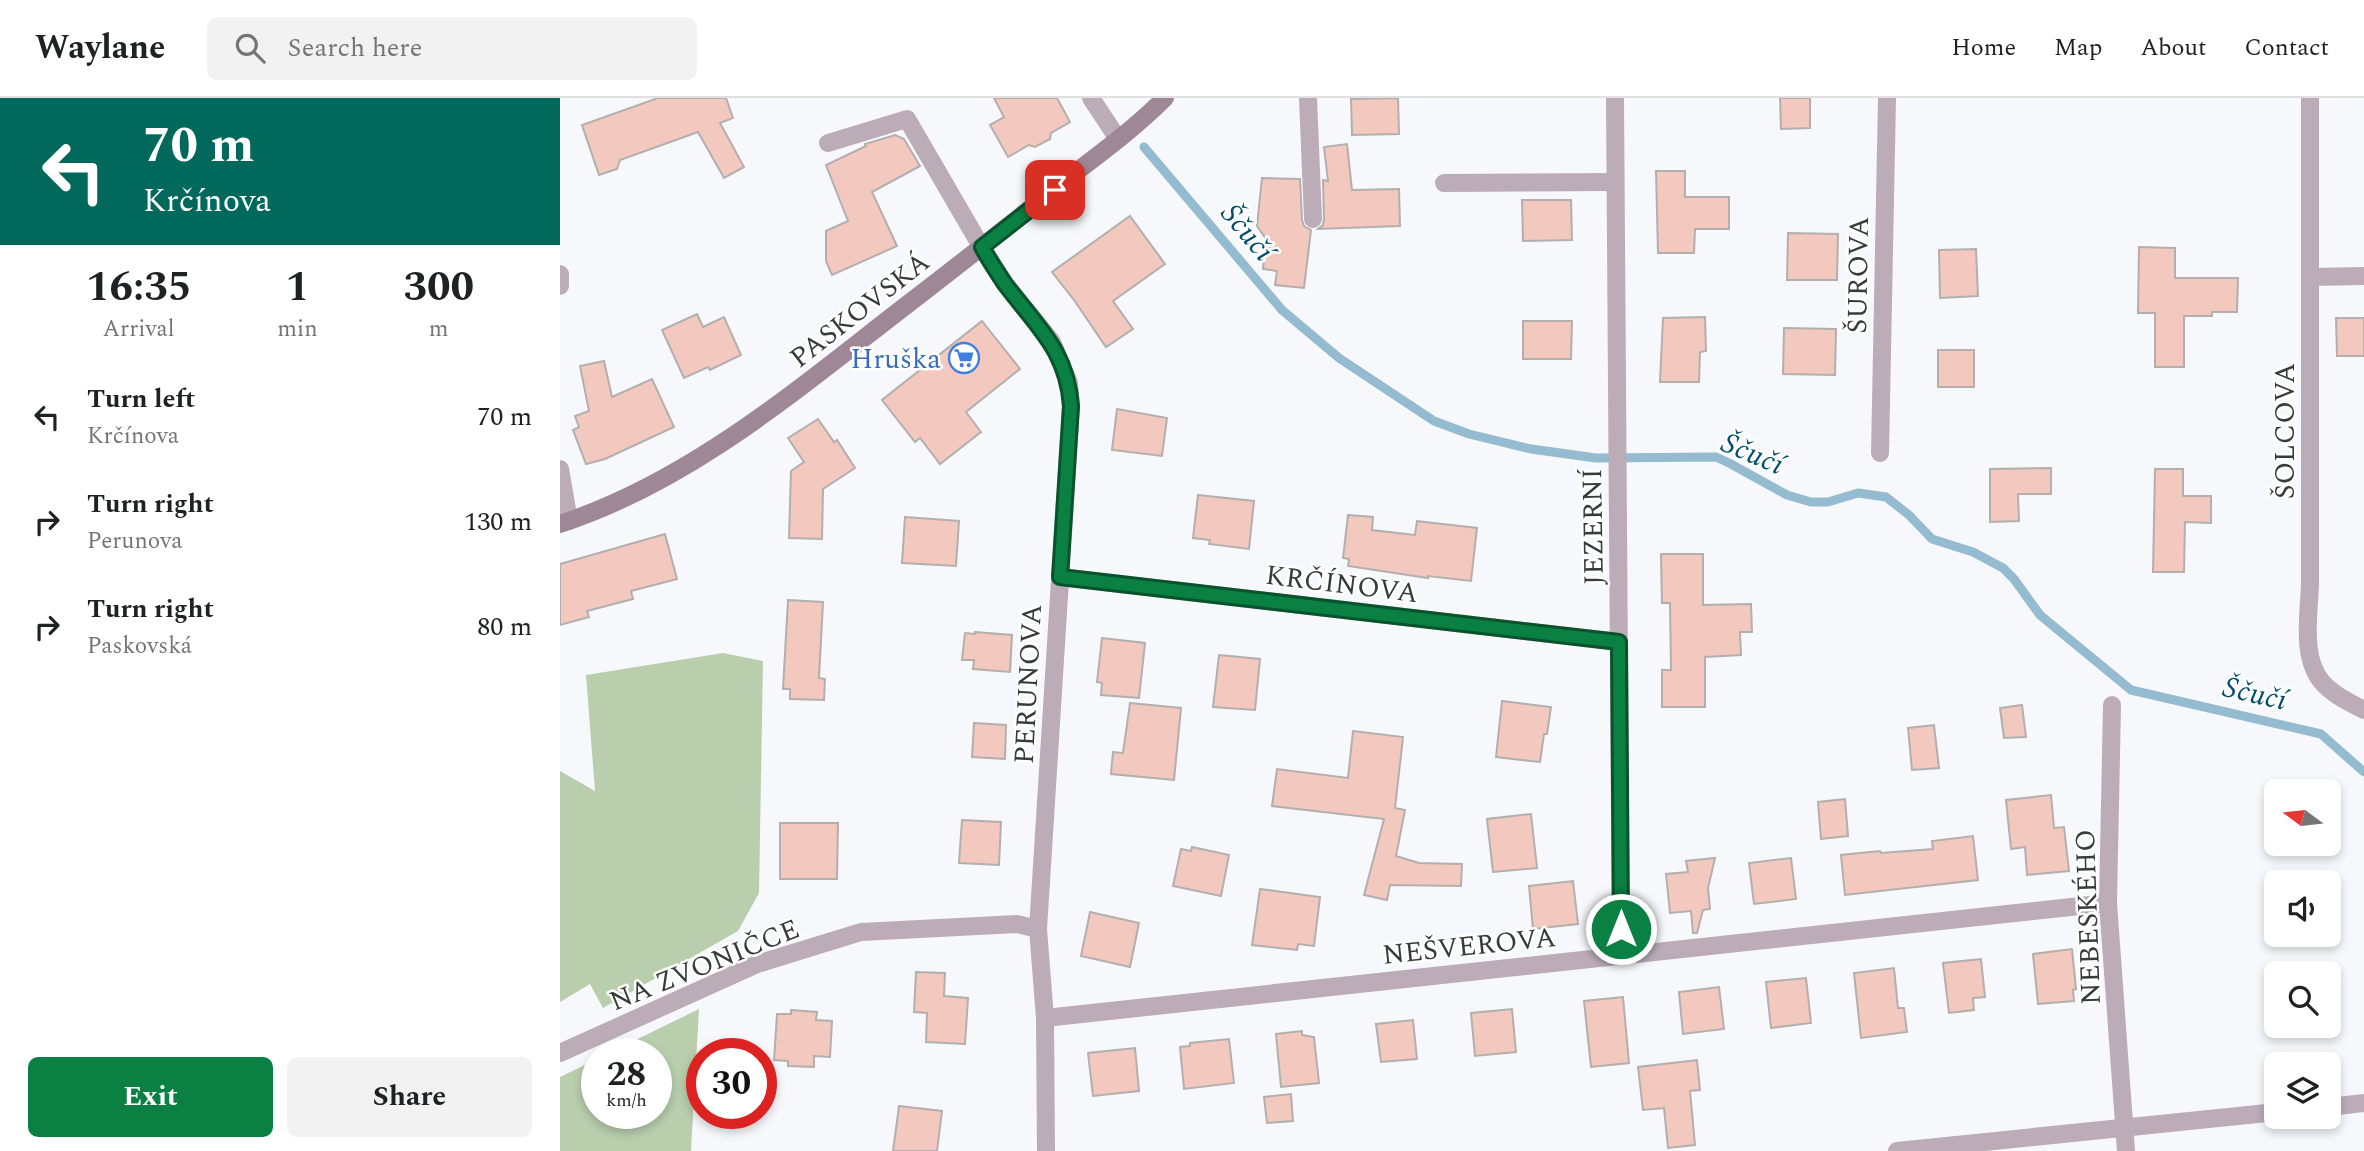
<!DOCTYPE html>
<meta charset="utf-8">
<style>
:root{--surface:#fff;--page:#f2f2f2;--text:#202124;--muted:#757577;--line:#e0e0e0;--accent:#0b8043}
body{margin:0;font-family:Spectral,serif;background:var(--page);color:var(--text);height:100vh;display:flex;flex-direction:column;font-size:26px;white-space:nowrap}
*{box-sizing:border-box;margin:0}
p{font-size:23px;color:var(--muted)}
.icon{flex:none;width:38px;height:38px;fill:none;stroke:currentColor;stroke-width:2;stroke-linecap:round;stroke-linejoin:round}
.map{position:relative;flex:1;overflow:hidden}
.details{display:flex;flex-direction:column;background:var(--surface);width:560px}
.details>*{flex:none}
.banner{background:#00695c;color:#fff;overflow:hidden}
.needle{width:46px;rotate:285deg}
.buttons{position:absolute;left:1704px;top:681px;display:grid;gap:14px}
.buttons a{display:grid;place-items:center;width:77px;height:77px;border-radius:10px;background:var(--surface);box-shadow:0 4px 10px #0003;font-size:35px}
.speed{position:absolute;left:21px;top:940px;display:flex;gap:14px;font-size:35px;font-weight:700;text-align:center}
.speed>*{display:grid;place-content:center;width:91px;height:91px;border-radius:50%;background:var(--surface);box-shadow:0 4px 10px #0003;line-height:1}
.speed small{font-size:18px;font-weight:400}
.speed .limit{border:10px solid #d22;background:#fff;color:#111}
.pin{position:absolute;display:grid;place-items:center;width:60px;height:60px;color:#fff;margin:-30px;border-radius:14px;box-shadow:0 4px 10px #0006}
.me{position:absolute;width:77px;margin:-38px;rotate:0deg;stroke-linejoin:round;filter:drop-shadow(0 0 5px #0008)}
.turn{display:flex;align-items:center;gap:24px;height:147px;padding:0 28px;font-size:32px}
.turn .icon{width:91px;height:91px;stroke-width:2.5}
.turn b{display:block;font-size:49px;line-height:60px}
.eta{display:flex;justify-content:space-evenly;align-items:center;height:119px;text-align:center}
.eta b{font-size:42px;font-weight:700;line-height:49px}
.primary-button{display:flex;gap:14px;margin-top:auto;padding:14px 28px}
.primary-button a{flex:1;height:80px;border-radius:10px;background:var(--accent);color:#fff;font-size:28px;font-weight:700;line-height:80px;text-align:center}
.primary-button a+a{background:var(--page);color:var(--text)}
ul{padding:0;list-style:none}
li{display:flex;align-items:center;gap:21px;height:105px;padding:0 28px}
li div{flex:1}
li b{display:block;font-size:26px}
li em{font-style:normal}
header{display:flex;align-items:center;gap:42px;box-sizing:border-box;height:98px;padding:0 35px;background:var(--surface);border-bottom:2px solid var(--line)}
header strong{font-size:33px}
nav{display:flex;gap:38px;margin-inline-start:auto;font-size:24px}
.search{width:490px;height:63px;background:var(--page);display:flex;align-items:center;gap:18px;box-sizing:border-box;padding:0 24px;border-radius:10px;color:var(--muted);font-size:26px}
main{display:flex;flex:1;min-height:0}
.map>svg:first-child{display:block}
</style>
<header>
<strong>Waylane</strong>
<div class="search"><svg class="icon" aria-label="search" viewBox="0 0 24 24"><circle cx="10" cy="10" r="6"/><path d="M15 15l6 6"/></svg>Search here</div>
<nav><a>Home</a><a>Map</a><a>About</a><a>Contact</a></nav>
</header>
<main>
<section class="details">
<div class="banner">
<div class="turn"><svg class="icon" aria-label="left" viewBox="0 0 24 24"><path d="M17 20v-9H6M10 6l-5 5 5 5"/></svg><div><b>70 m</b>Krčínova</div></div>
</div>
<div class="eta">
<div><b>16:35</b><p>Arrival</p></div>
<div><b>1</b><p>min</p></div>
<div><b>300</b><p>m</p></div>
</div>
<ul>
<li><svg class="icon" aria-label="left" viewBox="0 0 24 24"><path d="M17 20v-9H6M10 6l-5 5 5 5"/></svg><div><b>Turn left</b><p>Krčínova</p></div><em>70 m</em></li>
<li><svg class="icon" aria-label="right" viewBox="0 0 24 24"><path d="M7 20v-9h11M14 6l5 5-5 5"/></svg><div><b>Turn right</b><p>Perunova</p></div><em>130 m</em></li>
<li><svg class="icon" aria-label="right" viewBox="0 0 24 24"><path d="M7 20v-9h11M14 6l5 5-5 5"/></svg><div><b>Turn right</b><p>Paskovská</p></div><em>80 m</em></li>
</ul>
<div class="primary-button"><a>Exit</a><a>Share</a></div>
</section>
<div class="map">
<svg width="1804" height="1053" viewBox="0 0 1804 1053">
<rect width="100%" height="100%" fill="#f7f8fb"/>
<g fill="#b8cead">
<path d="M163 555 203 563 199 795 178 833 43 910 30 886 0 904V673L35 693 26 577Z"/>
<path d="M139 911 131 1053H0V979L37 961V1015H96V956L49 955Z"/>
</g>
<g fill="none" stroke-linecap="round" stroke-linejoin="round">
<path stroke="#94bbd0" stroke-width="9" d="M584 49 722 212 779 260 874 323 909 336 971 351 1036 360 1156 359 1169 365 1227 397 1251 404H1268L1298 395 1326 399 1349 417 1372 441 1413 454 1443 470 1454 481 1480 517 1571 592 1761 636 1804 674"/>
</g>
<g fill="#f3c8bf" stroke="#b2afae" stroke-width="2">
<path d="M98 0H166L173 20 160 25 184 69 164 80 138 34 60 62 57 71 39 77 22 27Z"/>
<path d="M434 0H497L510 24 491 35 490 41 475 49 469 47 448 59 430 27 444 19Z"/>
<path d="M838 0 839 36 792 37 791 1Z"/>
<path d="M1220 0H1250V30L1221 31Z"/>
<path d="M335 37 344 41 360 68 312 94 337 148 272 177 266 163V133L288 123 266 67 306 48 305 46Z"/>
<path d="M787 46 792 92 839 91 840 128 758 131 763 127 764 121 763 82 768 83 764 49Z"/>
<path d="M1096 73H1125V99H1169V131H1135L1134 155H1098Z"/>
<path d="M702 80 740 81 742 122 744 128 751 132 744 190 715 187 717 173 703 171 706 141 697 128Z"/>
<path d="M962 102H1011L1012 142 963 143Z"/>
<path d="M570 118 605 166 553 203 573 231 546 249 514 202 492 174Z"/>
<path d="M1228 135 1278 136 1277 182H1227Z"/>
<path d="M1579 149 1615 150V180H1678L1677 214H1652V218H1624V269H1595V215H1578Z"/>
<path d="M1416 151 1418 198 1380 200 1379 152Z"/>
<path d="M137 216 143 229 164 219 181 257 150 272 148 269 124 280 102 232Z"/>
<path d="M1145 219 1146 253 1140 254 1139 284H1100L1103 220Z"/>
<path d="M1776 220H1804V258H1777Z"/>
<path d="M422 223 460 271 406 314 421 334 380 366 360 340 355 344 322 302Z"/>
<path d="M963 223H1012L1011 261H963Z"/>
<path d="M1224 230 1276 231 1275 277 1223 276Z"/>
<rect x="1378" y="252" width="36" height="37"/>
<path d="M44 263 52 299 92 281 114 329 45 361 26 366 13 332 19 329 15 318 29 313 20 268Z"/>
<path d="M557 311 607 320 602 358 552 352Z"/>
<path d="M258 321 274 344 277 342 295 370 263 391 262 441 229 440 231 373 244 364 228 340Z"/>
<path d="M1491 370V396H1458L1459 423 1430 424V371Z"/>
<path d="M1595 371H1623V398H1651V425L1625 424 1624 474H1593Z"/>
<path d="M638 397 694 403 689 451 649 446 650 442 633 440Z"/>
<path d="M788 417 813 419 812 432 855 437 857 423 917 430 911 483 868 478V480L788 468 789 461 783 460Z"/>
<path d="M345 419 399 423 396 468 342 465Z"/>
<path d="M105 436 117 481 71 493 73 501 27 513 29 519 0 527V466Z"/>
<path d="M1101 456H1143V507L1191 506 1192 534H1180L1181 557 1145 559V609H1102V572H1111L1110 505H1102Z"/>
<path d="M228 502 263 504 259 580 265 581 264 602 230 601V591H223Z"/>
<path d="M415 534 452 537 450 574 413 571 414 562H402L405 535 415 536Z"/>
<path d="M542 540 585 545 579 600 541 597 542 585 537 584Z"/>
<path d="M659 557 700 561 695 612 653 609Z"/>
<path d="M942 603 991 609 987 636H984L980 664 936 659Z"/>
<path d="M570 605 621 610 614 682 551 676 553 654 563 655Z"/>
<path d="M1462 607 1466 639 1444 640 1440 610Z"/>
<path d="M414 625 446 627 445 661 412 659Z"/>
<path d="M1374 627 1379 670 1352 672 1348 630Z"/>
<path d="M793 633 843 639 835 710 845 712 836 758 859 765 902 766 901 788 830 787 827 802 804 797 824 721 712 708 717 671 788 680Z"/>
<path d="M1491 697 1494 730 1504 729 1509 773 1467 777 1465 749 1451 751 1446 702Z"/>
<path d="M1285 701 1288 738 1261 741 1258 704Z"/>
<path d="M971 716 977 770 933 774 927 721Z"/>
<path d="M402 722 441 724 439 767 399 765Z"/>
<path d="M220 725H278L277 781H220Z"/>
<path d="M1413 738 1418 782 1285 797 1281 757 1320 753 1321 755 1373 751 1372 743Z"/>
<path d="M632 749 669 757 661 798 613 788 621 751 631 753Z"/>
<path d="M1155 760 1148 790 1150 811 1143 812 1137 835H1133L1131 813 1110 815 1106 776 1128 774 1126 763Z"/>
<path d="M1231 760 1236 801 1194 806 1189 765Z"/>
<path d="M1013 783 1018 826 973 831 969 788Z"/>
<path d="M700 791 760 799 754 848 738 846 737 852 692 847Z"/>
<path d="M530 814 579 825 570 869 521 858Z"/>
<path d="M1512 851 1516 891 1513 892 1514 903 1478 906 1473 856Z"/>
<path d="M1421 861 1425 899 1413 900 1414 912 1389 915 1383 865Z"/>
<path d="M1334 870 1338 910H1344L1347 934 1301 940 1294 875Z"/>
<path d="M356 874 385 875 384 898 408 900 405 946 366 944 367 915 354 914Z"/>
<path d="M1246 880 1251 925 1211 930 1206 884Z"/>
<path d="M1159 889 1164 931 1123 936 1119 894Z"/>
<path d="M1063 899 1069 965 1031 969 1024 903Z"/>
<path d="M952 911 956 954 915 958 911 915Z"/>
<path d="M231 912 257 914 256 922 272 923 270 959 254 958V969L228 968V963L214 962 217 916H231Z"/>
<path d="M853 922 857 961 821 964 816 926Z"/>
<path d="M742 933V937L754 939 759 985 721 989 716 936Z"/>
<path d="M669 941 674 985 624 991 620 949 630 948V945Z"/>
<path d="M575 950 579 993 533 998 528 955Z"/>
<path d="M1137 962 1140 992 1130 993 1135 1047 1108 1050 1104 1010 1083 1012 1078 969Z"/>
<path d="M731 996 733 1023 707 1025 704 999Z"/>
<path d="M339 1008 382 1013 377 1053H333Z"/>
</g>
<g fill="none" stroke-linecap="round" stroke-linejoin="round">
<g stroke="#bcacb7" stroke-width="18">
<path d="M531 0 558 41"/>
<path d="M748 0 753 121"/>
<path d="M1055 0 1061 857"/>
<path d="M1750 0V486C1749 516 1741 560 1762 584 1773 597 1789 604 1804 612"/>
<path d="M268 45 347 21 422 150 445 186 492 244 509 285 511 308 478 831 485 920 486 1053"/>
<path d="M884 85 1055 84"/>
<path d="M0 176V188"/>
<path d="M1750 179 1804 178"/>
<path d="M1320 355 1327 0"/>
<path d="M0 371 9 423"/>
<path d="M500 479 1059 544"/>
<path d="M1552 607 1548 805 1566 1053"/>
<path d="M485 920 1548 805"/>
<path d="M0 955 197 866 301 834 457 826 478 831"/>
<path d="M1769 1009 1804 1005"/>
<path d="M1337 1053 1717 1014"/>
</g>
<path stroke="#9e8898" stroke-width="18" d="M0 426C137 381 248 282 361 196 410 158 459 120 507 81 541 55 575 30 605 0"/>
</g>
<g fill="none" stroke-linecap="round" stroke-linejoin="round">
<g stroke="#07532c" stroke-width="18">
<path id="route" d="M495 92 422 149C429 162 437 174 445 186 477 229 507 252 511 308L500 479 1059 544 1061 831"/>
</g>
<use href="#route" stroke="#0b8043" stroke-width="12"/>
</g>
<defs>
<g id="supermarket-ring" transform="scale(1.575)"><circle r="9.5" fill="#fff" stroke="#3f7fe0" stroke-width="1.5"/><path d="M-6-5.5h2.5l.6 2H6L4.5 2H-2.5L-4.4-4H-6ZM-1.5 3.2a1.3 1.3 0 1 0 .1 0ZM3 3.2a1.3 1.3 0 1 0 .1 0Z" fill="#3f7fe0"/></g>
</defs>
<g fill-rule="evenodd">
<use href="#supermarket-ring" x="404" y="260"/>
</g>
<g text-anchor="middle" stroke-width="5" stroke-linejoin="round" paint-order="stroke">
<g font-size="28" fill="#393a3b" stroke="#fff">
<text transform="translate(1297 177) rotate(-89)" y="10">ŠUROVA</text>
<text transform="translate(299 211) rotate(-38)" y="10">PASKOVSKÁ</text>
<text transform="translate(1724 333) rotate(-90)" y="10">ŠOLCOVA</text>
<text transform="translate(1032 429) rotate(-91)" y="10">JEZERNÍ</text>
<text transform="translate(782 485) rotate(7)" y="10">KRČÍNOVA</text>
<text transform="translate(467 586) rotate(-87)" y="10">PERUNOVA</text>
<text transform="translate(1527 819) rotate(-92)" y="10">NEBESKÉHO</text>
<text transform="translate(909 847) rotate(-6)" y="10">NEŠVEROVA</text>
<text transform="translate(144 866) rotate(-22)" y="10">NA ZVONIČCE</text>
</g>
<g font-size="28" fill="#366cbe" stroke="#fff" text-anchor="end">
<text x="381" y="270">Hruška</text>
</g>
<g font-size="30" font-style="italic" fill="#014f6c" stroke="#fff">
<text transform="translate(688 134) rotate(50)" y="10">Ščučí</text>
<text transform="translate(1193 355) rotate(23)" y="10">Ščučí</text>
<text transform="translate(1695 595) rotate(13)" y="10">Ščučí</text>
</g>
</g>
</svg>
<div class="buttons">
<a><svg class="needle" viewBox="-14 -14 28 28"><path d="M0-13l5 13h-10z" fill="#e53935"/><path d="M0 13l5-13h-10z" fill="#757577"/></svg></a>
<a><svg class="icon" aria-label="sound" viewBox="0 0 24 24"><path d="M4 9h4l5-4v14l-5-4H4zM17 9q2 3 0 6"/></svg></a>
<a><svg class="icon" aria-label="search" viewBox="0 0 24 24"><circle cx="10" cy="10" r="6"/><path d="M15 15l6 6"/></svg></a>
<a><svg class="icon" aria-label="layers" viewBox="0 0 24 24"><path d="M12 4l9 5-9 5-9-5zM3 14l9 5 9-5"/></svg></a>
</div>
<div class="speed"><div>28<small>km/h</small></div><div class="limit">30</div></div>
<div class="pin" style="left:495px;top:92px;background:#d93025"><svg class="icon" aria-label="arrive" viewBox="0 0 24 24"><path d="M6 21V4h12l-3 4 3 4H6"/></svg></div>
<svg class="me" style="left:1061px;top:831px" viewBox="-20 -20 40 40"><circle r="17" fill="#0b8043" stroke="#fff" stroke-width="3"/><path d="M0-11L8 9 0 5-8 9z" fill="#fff"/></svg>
</div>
</main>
